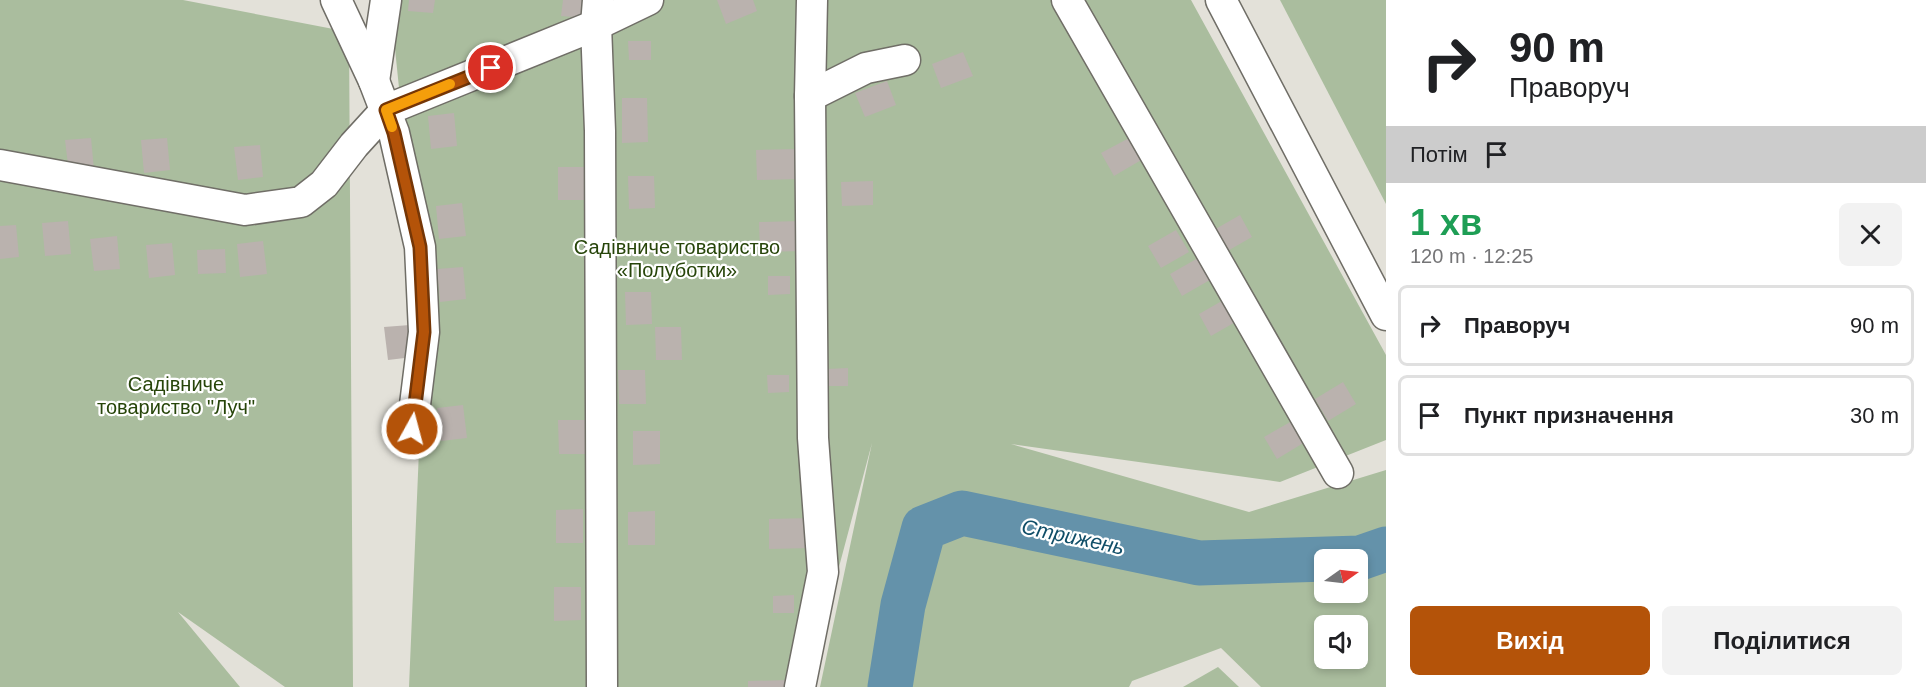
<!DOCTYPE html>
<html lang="uk">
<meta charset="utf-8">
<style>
:root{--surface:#fff;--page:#f2f2f2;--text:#202124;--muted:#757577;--line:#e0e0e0;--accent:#b45309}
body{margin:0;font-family:Helvetica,sans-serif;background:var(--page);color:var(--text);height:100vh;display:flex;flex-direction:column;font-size:22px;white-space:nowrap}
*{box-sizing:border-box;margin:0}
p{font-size:20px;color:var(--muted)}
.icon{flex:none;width:33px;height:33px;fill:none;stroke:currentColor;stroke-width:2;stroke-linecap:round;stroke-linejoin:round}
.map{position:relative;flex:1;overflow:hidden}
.sheet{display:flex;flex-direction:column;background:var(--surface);width:540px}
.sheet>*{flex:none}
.banner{background:#fff;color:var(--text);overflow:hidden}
.needle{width:39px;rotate:76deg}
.buttons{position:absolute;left:1314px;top:549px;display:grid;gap:12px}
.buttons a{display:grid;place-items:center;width:54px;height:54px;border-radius:9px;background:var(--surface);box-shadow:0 3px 9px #0003;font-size:30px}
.pin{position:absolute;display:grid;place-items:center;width:51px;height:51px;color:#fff;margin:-26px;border:3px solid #fff;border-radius:50%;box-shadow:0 2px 6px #0007}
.me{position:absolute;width:66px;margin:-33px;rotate:7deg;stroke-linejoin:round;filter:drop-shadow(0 0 4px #0008)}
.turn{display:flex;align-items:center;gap:21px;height:126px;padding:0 24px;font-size:27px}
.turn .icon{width:78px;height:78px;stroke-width:2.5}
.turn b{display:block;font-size:42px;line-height:51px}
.then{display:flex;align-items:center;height:57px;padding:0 24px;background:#0003;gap:12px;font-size:22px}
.round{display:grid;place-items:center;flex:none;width:63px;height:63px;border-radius:9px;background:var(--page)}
.summary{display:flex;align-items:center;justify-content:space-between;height:102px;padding:0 24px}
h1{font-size:36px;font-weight:700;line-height:45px;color:#1e9e55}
.button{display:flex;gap:12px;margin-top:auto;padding:12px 24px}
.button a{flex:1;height:69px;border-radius:9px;background:var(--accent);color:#fff;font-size:24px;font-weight:700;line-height:69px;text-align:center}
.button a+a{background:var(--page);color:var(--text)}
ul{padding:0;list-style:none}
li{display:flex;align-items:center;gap:18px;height:81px;margin:0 12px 9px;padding:0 12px;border:3px solid var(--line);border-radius:9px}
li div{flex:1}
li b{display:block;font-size:22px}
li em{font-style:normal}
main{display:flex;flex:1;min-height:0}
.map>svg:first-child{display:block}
</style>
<main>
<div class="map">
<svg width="1386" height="687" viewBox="0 0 1386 687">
<rect width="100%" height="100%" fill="#e3e1d9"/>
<g fill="#aabd9e" fill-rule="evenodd">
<path d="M0 0H183L349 32 353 687H285L178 612 240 687H0Z"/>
<path d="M390 0H1191L1386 355V440L1280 482 1011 444 1249 512 1386 470V687H1261L1221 648 1132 681 1129 687H820L872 443 807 687H409L424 332ZM1324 560H1358V592H1324ZM1324 626H1358V658H1324Z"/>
<path d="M1280 0H1386V204Z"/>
<path d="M1218 667 1239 687H1183Z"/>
</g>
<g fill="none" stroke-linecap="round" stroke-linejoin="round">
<path stroke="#6492aa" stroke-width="45" d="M890 687 903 605 924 528 962 513 1199 563 1360 558 1386 549"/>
</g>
<g fill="#bab2ae">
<path d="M409 0H435L433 13 408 11Z"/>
<path d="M563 0H588L587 18 561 16Z"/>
<path d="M717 0H753L757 11 726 24Z"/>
<path d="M628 41H651V60H629Z"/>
<path d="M963 52 973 76 941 88 932 64Z"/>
<path d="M887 81 896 105 865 117 855 93Z"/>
<path d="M622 98H647L648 142 622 143Z"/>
<path d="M454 113 457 146 431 149 428 116Z"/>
<path d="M1131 137 1143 159 1114 176 1101 153Z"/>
<path d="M91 138 94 170 69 173 65 140Z"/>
<path d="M167 138 170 170 144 173 141 140Z"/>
<path d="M260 145 263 177 238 180 234 147Z"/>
<path d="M798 149 799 179 757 180 756 150Z"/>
<path d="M558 167H584L585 200H558Z"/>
<path d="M628 176H654L655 208 629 209Z"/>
<path d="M873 181V205L842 206 841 182Z"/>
<path d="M462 203 466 236 439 239 436 206Z"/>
<path d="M1240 215 1252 237 1224 253 1212 231Z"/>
<path d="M68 221 71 254 45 256 42 223Z"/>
<path d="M801 221 802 251 760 252 759 222Z"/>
<path d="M16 225 19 257 0 259V226Z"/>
<path d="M1176 230 1189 252 1161 268 1148 246Z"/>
<path d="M117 236 120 269 94 271 90 239Z"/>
<path d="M263 241 267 274 240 277 237 244Z"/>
<path d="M172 243 175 275 149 278 146 245Z"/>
<path d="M225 249 226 273 198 274 197 250Z"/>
<path d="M1198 258 1210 280 1182 296 1170 274Z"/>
<path d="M463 267 466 299 440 302 437 269Z"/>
<path d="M768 276H790V294L768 295Z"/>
<path d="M625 292H651L652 324 626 325Z"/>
<path d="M1227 298 1239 320 1211 336 1199 314Z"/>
<path d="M410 325 413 357 388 360 384 327Z"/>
<path d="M655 327H681L682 360H656Z"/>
<path d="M848 368V386H827V369Z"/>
<path d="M618 370H645L646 404H619Z"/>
<path d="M767 375H789V392L768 393Z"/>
<path d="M1343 382 1356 404 1328 421 1315 399Z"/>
<path d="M463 405 467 438 441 441 437 408Z"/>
<path d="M558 420H585L586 454H559Z"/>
<path d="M1292 421 1305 442 1277 459 1264 437Z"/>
<path d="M633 431H660V464L633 465Z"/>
<path d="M583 509V543H556V510Z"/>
<path d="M655 511V545H628V512Z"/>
<path d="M810 518 811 548 769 549V519Z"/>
<path d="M554 587H581V620L554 621Z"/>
<path d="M794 595V613H773V596Z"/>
<path d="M789 680V687H748V681Z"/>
</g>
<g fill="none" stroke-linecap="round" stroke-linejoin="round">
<g stroke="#706e67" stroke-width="33">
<g id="minor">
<path d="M336 0 374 81 394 133 420 247 424 332 412 429"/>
<path d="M598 0 596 25 600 131 602 687"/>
<path d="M1067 0 1338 473"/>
<path d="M1221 0 1386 315"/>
<path d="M374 81 386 0"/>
<path d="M810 96 866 68 905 60"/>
<path d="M0 165 245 210 301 202 324 184 354 145 386 110 596 25 648 0"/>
<path d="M800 687 823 572 813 438 810 96 812 0"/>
</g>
</g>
<use href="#minor" stroke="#fff" stroke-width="30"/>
</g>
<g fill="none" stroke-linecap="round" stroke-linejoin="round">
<g stroke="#753606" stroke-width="15">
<path id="route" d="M412 429 424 332 420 247 394 133 386 110 491 68"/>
</g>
<use href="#route" stroke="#b45309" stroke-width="10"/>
<path stroke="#f59e0b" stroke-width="10" d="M392 127 386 110 450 84"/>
</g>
<g text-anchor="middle" stroke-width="4.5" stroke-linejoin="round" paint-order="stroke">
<g font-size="20" fill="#27450a" stroke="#fff">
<text x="677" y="254">Садівниче товариство<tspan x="677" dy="23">«Полуботки»</tspan></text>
<text x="176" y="391">Садівниче<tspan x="176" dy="23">товариство "Луч"</tspan></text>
</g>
<g font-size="21" font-style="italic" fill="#104e68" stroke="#fff">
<text transform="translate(1073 537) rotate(12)" y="7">Стрижень</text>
</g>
</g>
</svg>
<div class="buttons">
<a><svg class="needle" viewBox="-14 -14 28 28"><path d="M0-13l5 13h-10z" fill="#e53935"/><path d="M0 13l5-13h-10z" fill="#757577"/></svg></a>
<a><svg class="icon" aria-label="sound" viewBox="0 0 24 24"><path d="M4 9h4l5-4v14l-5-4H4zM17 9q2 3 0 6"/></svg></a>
</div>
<div class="pin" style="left:491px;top:68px;background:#d93025"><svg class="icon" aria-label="arrive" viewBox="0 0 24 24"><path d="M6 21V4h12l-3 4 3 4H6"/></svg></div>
<svg class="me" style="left:412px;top:429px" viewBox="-20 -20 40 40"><circle r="17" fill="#b45309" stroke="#fff" stroke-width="3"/><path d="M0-11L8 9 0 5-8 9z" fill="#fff"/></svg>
</div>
<section class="sheet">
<div class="banner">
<div class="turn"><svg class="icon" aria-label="right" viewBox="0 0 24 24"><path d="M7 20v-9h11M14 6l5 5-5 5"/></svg><div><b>90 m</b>Праворуч</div></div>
<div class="then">Потім<svg class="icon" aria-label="arrive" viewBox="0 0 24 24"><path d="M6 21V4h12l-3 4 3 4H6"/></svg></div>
</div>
<div class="summary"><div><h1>1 хв</h1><p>120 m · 12:25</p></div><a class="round"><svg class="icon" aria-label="close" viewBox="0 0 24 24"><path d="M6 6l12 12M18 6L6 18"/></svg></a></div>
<ul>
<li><svg class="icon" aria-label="right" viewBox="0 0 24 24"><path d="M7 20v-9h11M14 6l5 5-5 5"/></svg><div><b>Праворуч</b></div><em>90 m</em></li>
<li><svg class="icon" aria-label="arrive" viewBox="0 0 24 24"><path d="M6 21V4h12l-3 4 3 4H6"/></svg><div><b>Пункт призначення</b></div><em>30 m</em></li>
</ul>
<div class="button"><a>Вихід</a><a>Поділитися</a></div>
</section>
</main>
